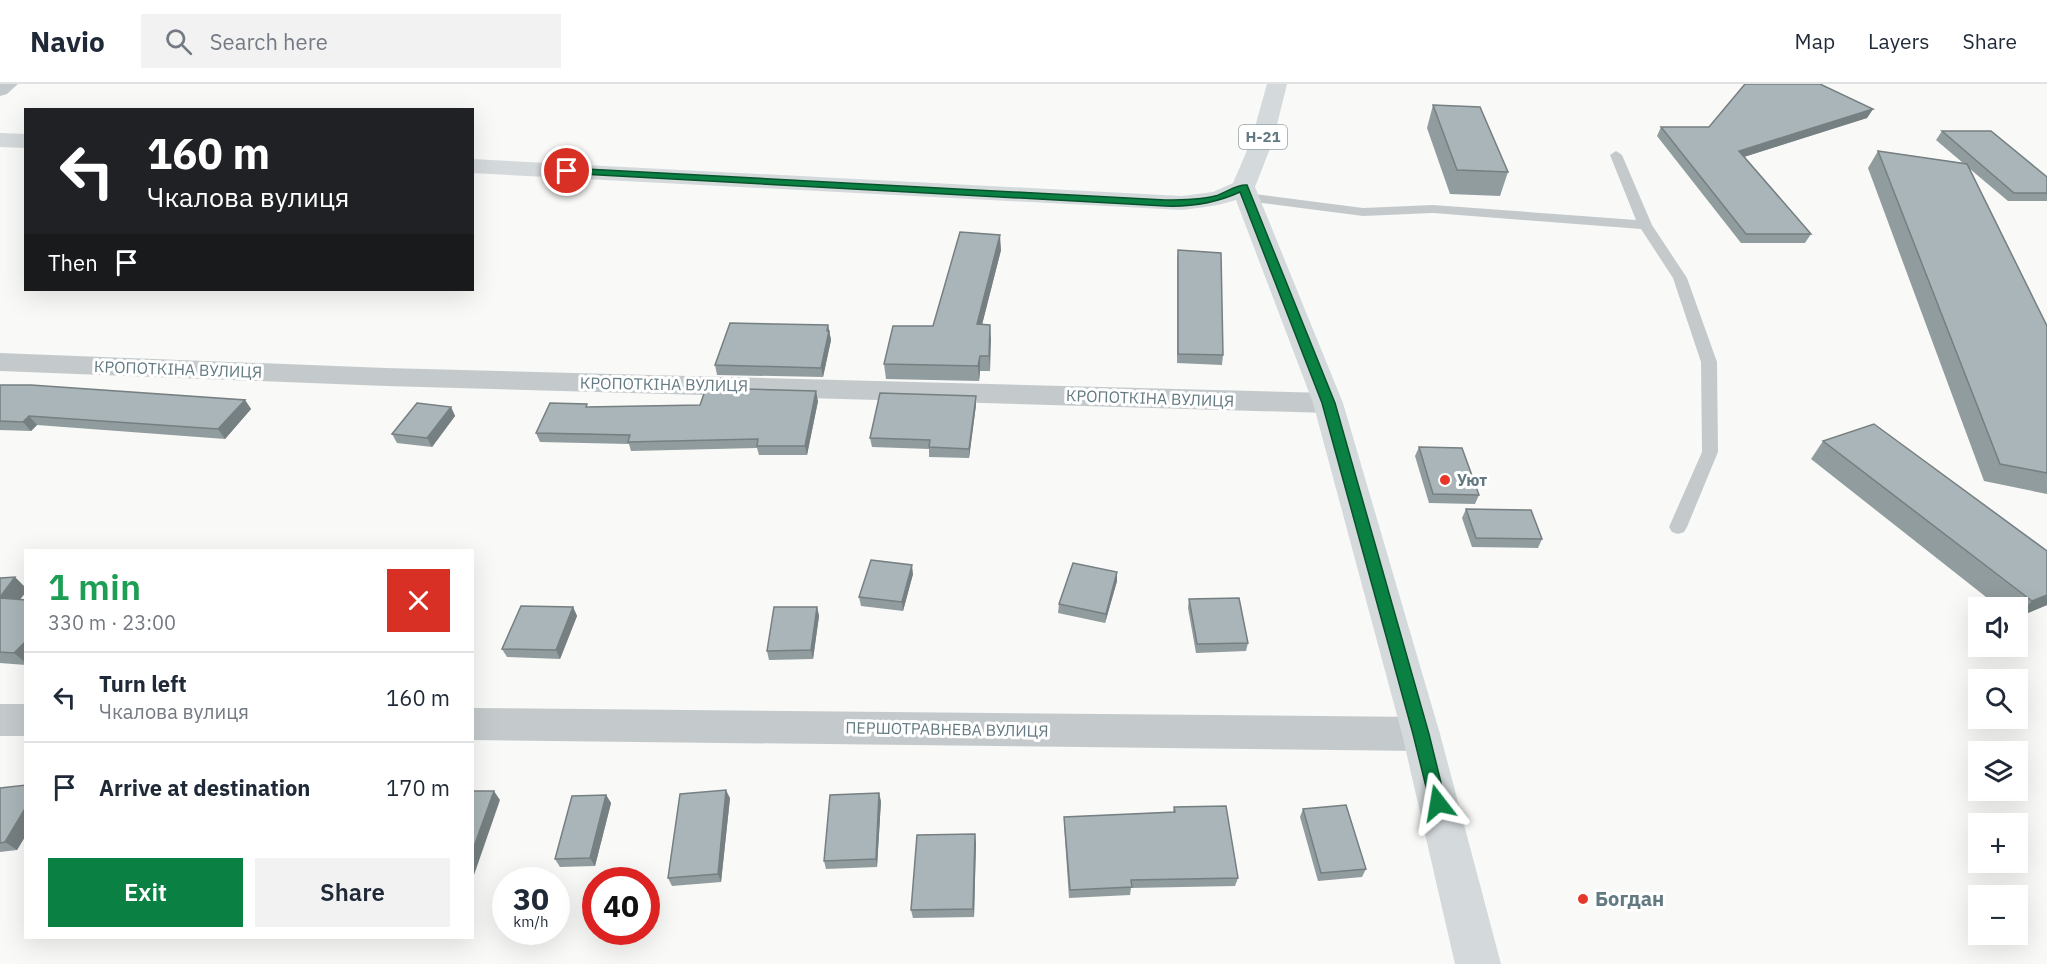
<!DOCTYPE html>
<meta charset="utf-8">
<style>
:root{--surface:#fff;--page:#f2f2f3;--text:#1f2937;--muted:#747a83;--line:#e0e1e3;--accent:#0b8043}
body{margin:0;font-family:"IBM Plex Sans",sans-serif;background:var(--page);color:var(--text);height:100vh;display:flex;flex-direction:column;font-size:22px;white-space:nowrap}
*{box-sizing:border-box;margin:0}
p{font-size:20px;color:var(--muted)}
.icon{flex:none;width:33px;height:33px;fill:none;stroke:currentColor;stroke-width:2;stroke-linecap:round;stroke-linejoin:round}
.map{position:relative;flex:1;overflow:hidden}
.side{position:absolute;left:24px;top:465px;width:450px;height:390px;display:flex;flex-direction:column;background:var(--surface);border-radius:0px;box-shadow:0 6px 24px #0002}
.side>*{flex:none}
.banner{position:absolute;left:24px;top:24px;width:450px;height:183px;border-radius:0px;box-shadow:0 6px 24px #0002;background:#202124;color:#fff;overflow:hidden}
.controls{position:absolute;left:1968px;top:513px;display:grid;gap:12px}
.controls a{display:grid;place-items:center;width:60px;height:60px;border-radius:0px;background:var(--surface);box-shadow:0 6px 24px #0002;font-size:30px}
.speed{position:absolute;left:492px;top:783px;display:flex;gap:12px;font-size:30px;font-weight:700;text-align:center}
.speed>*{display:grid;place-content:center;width:78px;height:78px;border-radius:50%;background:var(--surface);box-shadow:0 6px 24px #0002;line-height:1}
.speed small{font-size:15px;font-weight:400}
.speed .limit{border:9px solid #d22;background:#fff;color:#111}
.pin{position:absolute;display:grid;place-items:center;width:51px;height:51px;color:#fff;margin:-26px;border:3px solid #fff;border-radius:50%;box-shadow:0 2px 6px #0007}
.me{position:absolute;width:66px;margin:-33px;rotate:346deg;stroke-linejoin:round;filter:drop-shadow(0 0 4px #0008)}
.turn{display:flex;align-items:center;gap:21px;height:126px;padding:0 24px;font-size:27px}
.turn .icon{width:78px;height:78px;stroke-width:2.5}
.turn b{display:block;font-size:42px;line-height:51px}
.then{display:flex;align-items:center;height:57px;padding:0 24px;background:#0003;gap:12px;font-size:22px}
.round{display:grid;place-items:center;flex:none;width:63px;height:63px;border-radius:0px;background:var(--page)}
.overview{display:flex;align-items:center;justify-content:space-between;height:102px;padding:0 24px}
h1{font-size:36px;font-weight:600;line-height:45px;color:#1e9e55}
.primary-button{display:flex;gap:12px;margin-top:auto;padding:12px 24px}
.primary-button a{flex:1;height:69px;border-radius:0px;background:var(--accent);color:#fff;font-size:24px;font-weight:600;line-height:69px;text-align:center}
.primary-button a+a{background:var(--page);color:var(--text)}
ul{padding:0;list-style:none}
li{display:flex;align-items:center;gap:18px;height:90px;padding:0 24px;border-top:2px solid var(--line)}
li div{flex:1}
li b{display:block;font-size:22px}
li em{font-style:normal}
header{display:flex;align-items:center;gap:36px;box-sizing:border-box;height:84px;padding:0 30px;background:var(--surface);border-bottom:2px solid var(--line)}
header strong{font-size:28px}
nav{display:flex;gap:33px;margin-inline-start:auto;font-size:21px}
.search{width:420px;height:54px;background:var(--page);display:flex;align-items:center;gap:15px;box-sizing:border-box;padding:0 21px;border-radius:0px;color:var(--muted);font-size:22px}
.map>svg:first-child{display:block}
</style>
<header>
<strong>Navio</strong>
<div class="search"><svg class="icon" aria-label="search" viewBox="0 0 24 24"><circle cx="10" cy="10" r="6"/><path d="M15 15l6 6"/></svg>Search here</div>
<nav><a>Map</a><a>Layers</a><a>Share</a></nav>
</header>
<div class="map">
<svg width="2047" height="880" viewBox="0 0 2047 880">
<rect width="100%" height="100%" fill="#f9f9f7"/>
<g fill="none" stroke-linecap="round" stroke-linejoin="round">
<path fill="#c4cacc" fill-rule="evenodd" d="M1616 67 1622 71 1652 141 1687 194 1717 278 1718 368 1687 443 1684 448 1678 450 1672 448 1669 443 1702 368 1701 278 1673 194 1641 145 1433 129 1363 132 1247 117 1240 113 1247 109 1363 124 1433 121 1636 136 1610 71Z"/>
<g fill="#c4cacc" fill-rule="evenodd">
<path d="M0 0H18L7 10 0 12Z"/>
<path d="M0 269 386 284 1328 309 1338 312 1343 319 1338 326 1328 329 386 302 0 287Z"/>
<rect x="0" y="620" width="26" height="32"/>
<path d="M472 624 1421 633 1435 638 1440 650 1435 662 1421 667 472 656Z"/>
</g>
<path fill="#d4d9dc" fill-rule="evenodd" d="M1243 96 1251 98 1255 103 1343 319 1440 650 1501 880H1455L1402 650 1313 319 1231 103 1235 98Z"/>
<g fill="#d4d9dc" fill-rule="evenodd">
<path d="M1267 0H1287L1273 57 1255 103C1242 121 1202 123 1182 126L472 89V75L1182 112 1213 108 1233 99 1251 57Z"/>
<path d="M0 49 26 50V64L0 63Z"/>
</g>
</g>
<g fill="#919c9e">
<path d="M1433 21 1508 88 1500 112 1450 110 1427 44Z"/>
<path d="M1873 25 1867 34 1744 73 1811 150 1805 159H1741L1657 52 1661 43H1709Z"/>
<path d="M1942 47 2047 93V117H2008L1970 85 2047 242V410L1984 397 1868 84 1878 67 1963 79 1936 56Z"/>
<path d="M1001 166 982 241H990V287H980L979 297 886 295 884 280 933 242Z"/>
<path d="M1178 166 1223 271 1222 281 1177 279V175Z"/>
<path d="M828 241 831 256 823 293 717 291 715 281Z"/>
<path d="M0 301 245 316 251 325 225 355 37 341 31 347 0 346Z"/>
<path d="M976 312V321L969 374 929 373V365L872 363 870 354Z"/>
<path d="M818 317 807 371H759L757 364 631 367 629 360 540 358 536 349 588 323 700 321Z"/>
<path d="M451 323 455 332 432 363 397 359 392 350Z"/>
<path d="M1823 357 2047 467V521L2018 533V524H2000L1811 375Z"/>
<path d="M1419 363 1479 411 1475 420 1429 419 1415 372Z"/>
<path d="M1466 425 1542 455 1538 464 1472 463 1462 434Z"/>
<path d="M913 490 903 527 861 522 859 513Z"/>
<path d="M0 494 20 515 26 516V581L0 579Z"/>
<path d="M1117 497 1105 539 1058 529 1059 520Z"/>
<path d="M1189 515 1248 559 1246 567 1196 569 1188 524Z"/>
<path d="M573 523 577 532 560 575 507 573 502 565Z"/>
<path d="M817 523 819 532 813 575 769 576 767 567Z"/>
<path d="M26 701V751L17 766 0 768V704Z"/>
<path d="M606 711 611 719 595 782 560 783 555 775Z"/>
<path d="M730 714 721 798 672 802 668 794Z"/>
<path d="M881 717 877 783 826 785 824 777Z"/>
<path d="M1174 723 1238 794 1235 802 1131 804 1130 811 1069 814 1064 741V733L1173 728Z"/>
<path d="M1303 725 1366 785 1362 793 1318 797 1300 733Z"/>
<path d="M976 758 974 833 913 834 911 826Z"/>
</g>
<g fill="#767f81">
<path d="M1873 25 1867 34 1734 76 1739 67Z"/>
<path d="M1000 151 1001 166 978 256 977 240Z"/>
<path d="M828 241 831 256 823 293 821 284Z"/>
<path d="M990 241 991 256 990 287 989 272Z"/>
<path d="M980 272V287L979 297 978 282Z"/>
<path d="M816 307 818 317 807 371 805 362Z"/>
<path d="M976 312V321L969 374V365Z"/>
<path d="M245 316 251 325 225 355 218 345Z"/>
<path d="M451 323 455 332 432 363 427 354Z"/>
<path d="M29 332 37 341 31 347 23 338Z"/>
<path d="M912 481 913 490 903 527 902 518Z"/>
<path d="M1117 488V497L1105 539 1106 530Z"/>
<path d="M15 493 26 504V508L12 526 0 514V513Z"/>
<path d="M2047 511V521L2018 533V531L2032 517Z"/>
<path d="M573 523 577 532 560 575 556 566Z"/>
<path d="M817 523 819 532 813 575 811 566Z"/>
<path d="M26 557V579L14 569Z"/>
<path d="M726 706 730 714 721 798 718 790Z"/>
<path d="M494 707 500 716 474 791 472 789V768Z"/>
<path d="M879 709 881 717 877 783 876 775Z"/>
<path d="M606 711 611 719 595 782 590 774Z"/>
<path d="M26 723V751L17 766 5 758Z"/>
<path d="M975 750 976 758 974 833 973 825Z"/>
</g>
<g fill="#a9b5b8" stroke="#767f81" stroke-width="1.5">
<path d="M1745 0H1820L1873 25 1739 67 1811 150H1746L1661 43H1709Z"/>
<path d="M1433 21 1480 23 1508 88 1457 86Z"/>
<path d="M1942 47H1991L2047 93V109H2014Z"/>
<path d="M1878 67 1967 80 2047 242V389L2000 380Z"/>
<path d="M960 148 1000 151 977 240 990 241 989 272H980L978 282 884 280 893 242H933Z"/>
<path d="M1178 166 1221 169 1223 271 1178 270Z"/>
<path d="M730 239 828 241 827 247H829L821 284 715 281Z"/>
<path d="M0 301H31L245 316 218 345 29 332 23 338 0 337Z"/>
<path d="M706 304 816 307 805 362H757L758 355 628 358 630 351 536 349 550 319 587 320 586 323 700 321Z"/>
<path d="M880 309 976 312 969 365 929 363 930 356 870 354Z"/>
<path d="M417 319 451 323 427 354 392 350Z"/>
<path d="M1874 340 2047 467V511L2032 517 1823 357Z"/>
<path d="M1419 363 1462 364 1479 411 1433 410Z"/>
<path d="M1466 425 1531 426 1542 455 1476 454Z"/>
<path d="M871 476 912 481 902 518 859 513Z"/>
<path d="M1073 479 1117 488 1106 530 1059 520Z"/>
<path d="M15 493 0 513V494Z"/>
<path d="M0 514 26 516V557L14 569 0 568Z"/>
<path d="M1239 514 1248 559 1197 560 1189 515Z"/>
<path d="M521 522 573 523 556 566 502 565Z"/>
<path d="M774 523H817L811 566 767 567Z"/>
<path d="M26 701V723L5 758 0 759V704Z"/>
<path d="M726 706 718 790 668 794 680 710Z"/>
<path d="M472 707H494L472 768Z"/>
<path d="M879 709 876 775 824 777 830 711Z"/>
<path d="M606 711 590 774 555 775 572 712Z"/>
<path d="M1346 721 1366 785 1321 789 1303 725Z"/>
<path d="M1226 722 1238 794 1131 796 1132 803 1070 806 1064 733 1175 728 1174 723Z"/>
<path d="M975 750 973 825 911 826 917 751Z"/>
</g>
<path fill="#0b8043" stroke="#07532c" stroke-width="1.5" d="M567 84 1165 116C1181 116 1199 116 1215 112 1226 109 1236 100 1247 101L1335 319 1429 650 1446 719 1444 724 1438 726 1432 724 1430 719 1413 650 1322 319 1240 108C1216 119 1192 123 1165 122L563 89 562 87Z"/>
<g fill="#e63729" stroke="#fff" stroke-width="2">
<circle cx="1445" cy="396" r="6"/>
<circle cx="1583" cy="815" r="6"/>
</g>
<g text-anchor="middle" stroke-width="6" stroke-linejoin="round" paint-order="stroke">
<rect fill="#fff" stroke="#92a2a8" stroke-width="1.5" x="1239" y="41" width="48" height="24" rx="4.5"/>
<g font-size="15" font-weight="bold" fill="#637a82">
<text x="1263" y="58">Н-21</text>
</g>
<g font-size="16" fill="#637a82" stroke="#fff">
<text transform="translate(178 285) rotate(2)" y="6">КРОПОТКІНА ВУЛИЦЯ</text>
<text transform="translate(664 300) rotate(1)" y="6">КРОПОТКІНА ВУЛИЦЯ</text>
<text transform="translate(1150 314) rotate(2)" y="6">КРОПОТКІНА ВУЛИЦЯ</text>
<text transform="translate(947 645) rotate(1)" y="6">ПЕРШОТРАВНЕВА ВУЛИЦЯ</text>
</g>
<g font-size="16" font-weight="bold" fill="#637a82" stroke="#fff" text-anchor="start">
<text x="1457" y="402">Уют</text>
</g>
<g font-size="20" font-weight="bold" fill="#637a82" stroke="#fff" text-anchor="start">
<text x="1595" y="822">Богдан</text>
</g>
</g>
</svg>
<div class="controls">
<a><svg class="icon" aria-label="sound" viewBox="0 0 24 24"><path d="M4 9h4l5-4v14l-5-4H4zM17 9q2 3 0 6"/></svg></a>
<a><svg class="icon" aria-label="search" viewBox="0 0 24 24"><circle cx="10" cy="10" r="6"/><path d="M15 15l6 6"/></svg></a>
<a><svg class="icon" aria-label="layers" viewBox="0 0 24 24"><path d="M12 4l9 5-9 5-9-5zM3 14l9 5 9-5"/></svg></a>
<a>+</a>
<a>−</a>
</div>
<div class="speed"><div>30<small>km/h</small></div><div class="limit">40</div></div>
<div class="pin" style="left:567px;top:87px;background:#d93025"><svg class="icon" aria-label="arrive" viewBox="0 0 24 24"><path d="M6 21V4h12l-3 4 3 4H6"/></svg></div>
<svg class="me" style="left:1438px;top:719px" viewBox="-20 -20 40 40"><path d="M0-17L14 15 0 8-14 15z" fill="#0b8043" stroke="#fff" stroke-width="4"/></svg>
<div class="banner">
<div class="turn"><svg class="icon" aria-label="left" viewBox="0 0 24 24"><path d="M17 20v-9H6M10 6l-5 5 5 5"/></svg><div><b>160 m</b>Чкалова вулиця</div></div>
<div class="then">Then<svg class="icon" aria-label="arrive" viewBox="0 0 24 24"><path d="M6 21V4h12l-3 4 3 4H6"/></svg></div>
</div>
<section class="side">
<div class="overview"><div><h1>1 min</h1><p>330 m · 23:00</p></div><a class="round" style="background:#d93025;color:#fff"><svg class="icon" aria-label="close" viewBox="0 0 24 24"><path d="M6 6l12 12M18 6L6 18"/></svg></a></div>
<ul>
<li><svg class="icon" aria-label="left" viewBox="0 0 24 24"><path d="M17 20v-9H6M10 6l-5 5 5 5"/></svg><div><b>Turn left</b><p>Чкалова вулиця</p></div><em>160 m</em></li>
<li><svg class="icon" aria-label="arrive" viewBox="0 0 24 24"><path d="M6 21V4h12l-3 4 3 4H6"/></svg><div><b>Arrive at destination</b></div><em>170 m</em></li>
</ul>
<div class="primary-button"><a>Exit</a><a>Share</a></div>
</section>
</div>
